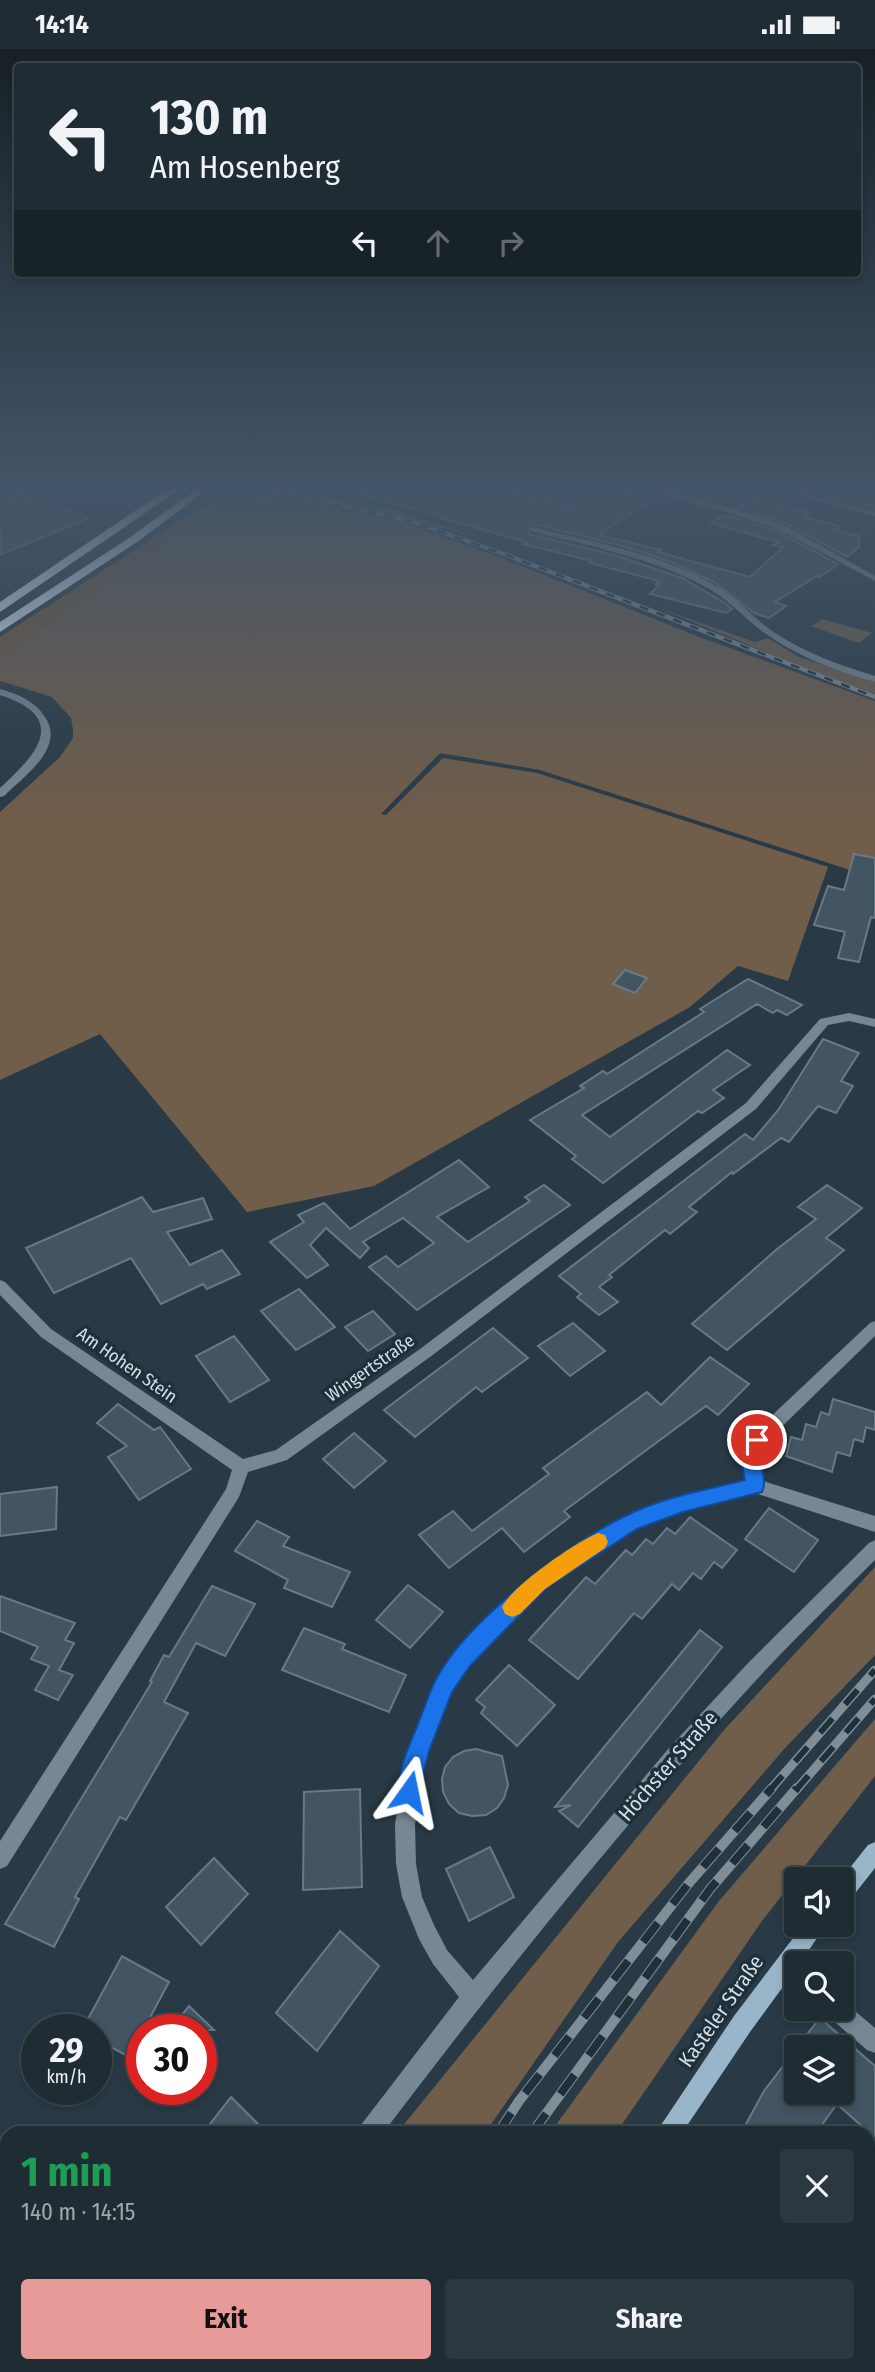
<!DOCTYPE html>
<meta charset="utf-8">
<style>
:root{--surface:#1f2c34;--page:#2c3840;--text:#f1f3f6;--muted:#a1a7ac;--line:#3c484f;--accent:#e69b98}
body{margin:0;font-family:"Fira Sans Condensed",sans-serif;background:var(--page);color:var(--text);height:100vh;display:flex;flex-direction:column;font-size:26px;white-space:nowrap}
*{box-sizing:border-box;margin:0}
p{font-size:23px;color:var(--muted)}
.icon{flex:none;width:38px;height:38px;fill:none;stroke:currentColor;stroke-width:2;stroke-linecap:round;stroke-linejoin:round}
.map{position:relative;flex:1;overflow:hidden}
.drawer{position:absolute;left:0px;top:2077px;width:875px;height:247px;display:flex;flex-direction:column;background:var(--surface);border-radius:21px 21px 0 0;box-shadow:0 4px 10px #0003,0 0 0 2px var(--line)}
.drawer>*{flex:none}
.hud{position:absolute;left:14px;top:14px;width:847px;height:214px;border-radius:7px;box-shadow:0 4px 10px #0003,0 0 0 2px var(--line);background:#1f2c34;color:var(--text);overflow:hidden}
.buttons{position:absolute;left:784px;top:1818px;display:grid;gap:14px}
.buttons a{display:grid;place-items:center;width:70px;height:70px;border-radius:7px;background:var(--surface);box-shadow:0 4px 10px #0003,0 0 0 2px var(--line);font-size:35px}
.speed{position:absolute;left:21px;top:1965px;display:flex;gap:14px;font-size:35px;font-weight:700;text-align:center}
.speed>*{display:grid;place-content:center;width:91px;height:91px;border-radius:50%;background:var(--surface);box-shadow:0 4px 10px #0003,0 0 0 2px var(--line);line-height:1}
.speed small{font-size:18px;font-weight:400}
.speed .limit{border:10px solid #d22;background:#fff;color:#111}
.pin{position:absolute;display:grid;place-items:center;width:60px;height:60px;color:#fff;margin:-30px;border:4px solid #fff;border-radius:50%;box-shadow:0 2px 7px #0007}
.me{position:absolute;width:77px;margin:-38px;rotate:12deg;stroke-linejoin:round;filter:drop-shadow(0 0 5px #0008)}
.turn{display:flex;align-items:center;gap:24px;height:147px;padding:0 21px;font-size:32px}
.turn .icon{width:91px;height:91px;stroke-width:2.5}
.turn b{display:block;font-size:49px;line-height:60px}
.lanes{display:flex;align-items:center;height:66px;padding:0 21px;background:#0003;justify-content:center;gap:35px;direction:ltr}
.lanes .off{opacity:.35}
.round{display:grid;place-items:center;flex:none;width:74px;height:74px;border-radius:7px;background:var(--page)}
.headline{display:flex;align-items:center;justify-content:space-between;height:119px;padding:0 21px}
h1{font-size:42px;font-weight:700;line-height:52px;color:#1e9e55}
.cta{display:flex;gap:14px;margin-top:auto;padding:14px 21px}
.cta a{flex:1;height:80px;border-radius:7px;background:var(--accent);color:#111;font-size:28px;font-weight:700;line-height:80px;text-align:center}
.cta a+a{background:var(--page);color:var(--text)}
.status{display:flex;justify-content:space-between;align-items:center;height:49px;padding:0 35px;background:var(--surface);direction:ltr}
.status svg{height:19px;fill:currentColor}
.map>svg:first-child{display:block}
</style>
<div class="status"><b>14:14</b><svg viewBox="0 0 49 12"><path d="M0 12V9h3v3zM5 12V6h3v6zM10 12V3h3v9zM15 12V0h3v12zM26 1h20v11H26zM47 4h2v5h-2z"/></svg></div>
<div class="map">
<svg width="875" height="2323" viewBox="0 0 875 2323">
<rect width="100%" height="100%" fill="#293a46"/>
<g fill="#705d4a">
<path d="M259 441H320L314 445 397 462 480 489 359 458Z"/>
<path d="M655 441H743L721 456Z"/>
<path d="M792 441H875V461Z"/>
<path d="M230 445 314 455 408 475 494 506 702 589 875 652V829L540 721 440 704 381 765 386 766 443 709 537 724 828 818 788 932 738 917 690 958 374 1137 247 1163 100 985 0 1031V763L60 708 73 689V681L71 669 52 648 0 632V609Z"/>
<path d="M661 560 755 593 768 589 799 608 875 633V645L824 627Z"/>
<path d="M822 570 872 584 859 594 811 577Z"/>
<path d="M875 1518V1606L785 1699 618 1893 485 2084H397L724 1681Z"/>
<path d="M875 1670V1727L762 1872 616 2084H550L719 1852Z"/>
<path d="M213 2317H322L318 2323H208Z"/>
</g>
<path fill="#775837" d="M230 445 0 609V588L184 469Z"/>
<g fill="#435562" stroke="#677a88" stroke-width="2">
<path d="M365 441H502L569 457 580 450 587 451 601 441H615L652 450 599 486 661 501 658 503 750 528 783 498 773 496 778 493 710 474 725 466 779 483 838 515 820 528 817 527 775 553 786 557 769 569 754 564 714 533 671 513 626 498 534 475 527 479 529 485 618 507 682 529 725 554 732 560 726 564 650 545 659 536 656 535 659 532 590 514 592 512 523 495 527 493 441 469 444 467 364 448Z"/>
<path d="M20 445 89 469 0 506V453Z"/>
<path d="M756 449 810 464 804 468 840 477 835 481 859 487V498L847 508 787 475 738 459Z"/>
<path d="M854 805 875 809V869L871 868 859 913 838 909 845 883 814 876 828 837 844 841Z"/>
<path d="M625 921 647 929 635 944 613 935Z"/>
<path d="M748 930 802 956 787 966 777 961 773 964 757 955 582 1066 610 1088 727 1001 750 1016 713 1041 724 1049 702 1064 698 1062 603 1134 572 1110 576 1107 530 1071 584 1039 580 1037 603 1022 607 1025 704 963 700 960Z"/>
<path d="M823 990 859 1004 841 1032 853 1037 836 1064 818 1057 789 1093 781 1089 733 1125 732 1123 689 1158 697 1163 670 1185 665 1181 609 1226 612 1228 599 1238 618 1253 599 1266 577 1248 581 1245 559 1227 745 1085 753 1091 779 1060Z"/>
<path d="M459 1111 489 1138 437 1168 468 1193 530 1152 525 1148 544 1136 570 1156 417 1261 369 1218 386 1207 398 1218 434 1194 403 1169 363 1193 369 1199 360 1209 326 1179 310 1196 328 1216 307 1229 270 1193 304 1173 298 1166 324 1154 350 1180Z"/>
<path d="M827 1136 862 1159 826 1189 844 1201 727 1301 692 1275 777 1200 816 1170 798 1158Z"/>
<path d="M142 1148 153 1163 203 1149 212 1170 167 1183 190 1216 222 1201 240 1225 207 1240 203 1235 161 1255 131 1209 54 1244 26 1199Z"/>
<path d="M299 1240 335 1278 296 1301 261 1262Z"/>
<path d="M373 1262 395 1285 368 1302 345 1278Z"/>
<path d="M573 1274 605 1302 570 1327 538 1297Z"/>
<path d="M493 1279 528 1309 482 1343 476 1338 415 1388 384 1361Z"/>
<path d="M234 1287 269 1331 230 1353 196 1307Z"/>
<path d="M710 1308 749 1335 718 1366 706 1357 564 1462 570 1468 524 1503 502 1479 449 1519 419 1486 453 1462 472 1482 549 1425 543 1419 647 1343 661 1356Z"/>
<path d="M833 1350 875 1363V1381L866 1378 863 1393 854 1390 850 1407 837 1403 832 1423 786 1407 791 1388 802 1391 806 1375 816 1378 821 1363 829 1366Z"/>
<path d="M118 1355 154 1381 160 1378 191 1420 139 1451 108 1408 127 1397 97 1374Z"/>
<path d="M354 1384 386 1412 354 1439 323 1410Z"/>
<path d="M57 1438 56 1480 0 1487V1445Z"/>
<path d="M769 1459 818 1491 794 1523 745 1490Z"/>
<path d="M690 1468 737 1501 722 1519 714 1513 701 1530 693 1524 679 1541 672 1535 642 1570 634 1564 578 1630 529 1591 586 1528 595 1535 626 1501 632 1506 646 1490 653 1495 667 1479 675 1485Z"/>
<path d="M257 1472 289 1488 283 1497 350 1523 332 1558 284 1539 288 1531 235 1502Z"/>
<path d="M408 1536 443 1563 410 1599 376 1571Z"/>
<path d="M212 1537 255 1555 225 1607 196 1594 164 1653 188 1664 126 1771 120 1768 75 1848 79 1850 54 1898 5 1875 152 1633 150 1632 164 1606 169 1608Z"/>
<path d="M0 1547 75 1574 65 1591 74 1594 59 1621 73 1626 58 1651 35 1641 49 1617 31 1610 38 1598 0 1582Z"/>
<path d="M304 1579 345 1595 342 1600 406 1626 389 1663 282 1621Z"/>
<path d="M700 1581 722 1598 578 1778 559 1762 571 1756 555 1758Z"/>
<path d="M509 1616 555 1656 517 1697 481 1664 485 1658 476 1651Z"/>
<path d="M476 1700 502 1707 508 1736 504 1749 497 1759 486 1766 472 1767 459 1764 449 1755 443 1743 442 1730 445 1718 453 1708 464 1702Z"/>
<path d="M360 1740 362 1838 303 1841 304 1743Z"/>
<path d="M490 1798 514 1848 469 1872 446 1820Z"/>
<path d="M214 1809 248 1845 201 1896 166 1858Z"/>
<path d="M340 1882 379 1917 317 2002 276 1964Z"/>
<path d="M122 1907 169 1933 129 2008 96 1990V1981H82Z"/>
<path d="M189 1957 214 1981H170Z"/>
<path d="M820 1969 875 2017V2089L837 2055 816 2084H741L764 2042 796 2000V2044H842V1998H797Z"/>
<path d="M231 2048 267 2084H203Z"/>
</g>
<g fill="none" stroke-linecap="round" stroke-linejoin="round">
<g fill="#768894" fill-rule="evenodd">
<path d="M642 441H656L725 457 786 477 875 527V532L780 481 720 461Z"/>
<path d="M777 441H790L875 463V467Z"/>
<path d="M533 478C592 493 659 504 713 535 735 547 751 567 772 582 803 603 839 616 875 627V633C836 622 796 607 763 583 743 568 726 548 704 537 650 508 588 497 530 482L529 480Z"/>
<path d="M0 640C18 645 35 652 45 668 66 699 23 728 4 747L0 748V739C36 706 71 669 0 646Z"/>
<path d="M849 964 875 970V978L849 972 828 976 756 1060 430 1308 287 1411 248 1423 239 1448 7 1817 0 1820V1792L226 1440 232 1421 41 1288 0 1246V1231L5 1233 51 1280 243 1410 276 1401 420 1300 746 1054 820 970Z"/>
<path d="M875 1272V1287L763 1396 758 1405 763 1432 875 1467V1483L755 1444 684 1461 636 1479 544 1540 468 1616 451 1643 428 1702 415 1775 416 1815 422 1848 434 1876 447 1901 473 1931 669 1699 749 1613 869 1494 875 1491V1511C837 1549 797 1587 760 1627 626 1772 502 1927 383 2084H358L361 2076 459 1948 433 1915 419 1890 402 1848 396 1815 395 1775 408 1702 437 1631 456 1604 532 1528 624 1469 683 1447 746 1432 742 1405 751 1386 870 1274Z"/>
<path d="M842 1951 875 1979V2004L867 2001 829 1968 826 1960H842Z"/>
<path d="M178 2317H205L203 2323H176Z"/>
</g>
<g fill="#98b5c9" fill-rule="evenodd">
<path d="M875 1793V1819L849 1852 842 1855 841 1830 868 1796Z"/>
<path d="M803 1876H826L800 1914H796V1920L750 1983 682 2084H658L661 2076 734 1967Z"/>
<path d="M0 2293 7 2295V2317H30L32 2323H3L0 2321Z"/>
<path d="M504 2317H530L528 2323H502Z"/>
<path d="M558 2317H583L581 2323H556Z"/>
</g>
<g fill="#e8f1f8" fill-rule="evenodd">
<path d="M166 441H179L0 563V553Z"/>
<path d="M195 441H207L137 493 0 583V573L129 489Z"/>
</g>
<g stroke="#808e98" stroke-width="4.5">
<path id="rail-far2" d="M244 441 320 452 413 473 504 505 875 648"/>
</g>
<g stroke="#808e98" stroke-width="9">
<g id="rail-far1">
<path d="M770 1741 875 1621"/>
<path d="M796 1741 875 1650"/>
</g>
</g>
<g stroke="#808e98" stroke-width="10">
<g id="rail">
<path d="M498 2084 519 2052 689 1834 772 1739"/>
<path d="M532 2084 710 1840 797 1739"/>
<path d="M331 2323 336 2317"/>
<path d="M367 2323 371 2317"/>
</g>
</g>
<use href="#rail-far2" stroke="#1f303b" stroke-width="2.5" stroke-dasharray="9" stroke-linecap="butt"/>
<use href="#rail-far1" stroke="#1f303b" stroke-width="6" stroke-dasharray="19" stroke-linecap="butt"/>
<use href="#rail" stroke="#1f303b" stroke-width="8" stroke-dasharray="24" stroke-linecap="butt"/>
</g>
<linearGradient id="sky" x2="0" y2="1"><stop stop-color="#172026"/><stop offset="0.57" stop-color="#435568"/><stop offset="1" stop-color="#435568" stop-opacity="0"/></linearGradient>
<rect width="875" height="767" fill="url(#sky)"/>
<path fill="#1a73e8" stroke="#114b97" stroke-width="2" d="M757 1384 763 1386 766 1391C754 1415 769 1427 762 1443L683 1463 637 1480 545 1540 470 1617 452 1643 429 1702 417 1751 409 1754 401 1751C393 1731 408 1699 416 1680 423 1663 428 1646 436 1630 467 1572 564 1498 623 1468 660 1449 704 1441 745 1431L740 1405 750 1386Z"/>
<path fill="#f59e0b" d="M598 1484 605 1486 608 1493 605 1499 545 1540 520 1565 512 1568 505 1565 502 1558C511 1538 577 1492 598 1484Z"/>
<g text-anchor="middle" stroke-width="7" stroke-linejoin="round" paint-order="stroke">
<g font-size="18" fill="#d5dfe7" stroke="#1f303b">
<text transform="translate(127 1316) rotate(35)" y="6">Am Hohen Stein</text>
<text transform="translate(370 1319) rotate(-35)" y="6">Wingertstraße</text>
</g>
<g font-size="21" fill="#d5dfe7" stroke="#1f303b">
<text transform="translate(668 1717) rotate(-49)" y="7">Höchster Straße</text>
<text transform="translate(721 1962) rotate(-55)" y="7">Kasteler Straße</text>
</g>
</g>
</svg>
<div class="buttons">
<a><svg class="icon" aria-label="sound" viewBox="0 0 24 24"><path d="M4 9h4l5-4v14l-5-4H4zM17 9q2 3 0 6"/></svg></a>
<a><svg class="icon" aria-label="search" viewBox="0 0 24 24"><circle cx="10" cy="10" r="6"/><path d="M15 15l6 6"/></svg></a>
<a><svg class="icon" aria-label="layers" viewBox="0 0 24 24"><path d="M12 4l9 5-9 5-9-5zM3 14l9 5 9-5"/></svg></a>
</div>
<div class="speed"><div>29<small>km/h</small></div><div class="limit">30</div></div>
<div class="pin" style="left:757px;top:1391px;background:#d93025"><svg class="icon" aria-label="arrive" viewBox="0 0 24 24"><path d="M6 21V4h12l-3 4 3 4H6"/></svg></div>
<svg class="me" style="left:409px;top:1743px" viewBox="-20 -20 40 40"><path d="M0-17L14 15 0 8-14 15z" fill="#1a73e8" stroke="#fff" stroke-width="4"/></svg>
<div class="hud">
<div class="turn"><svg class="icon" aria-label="left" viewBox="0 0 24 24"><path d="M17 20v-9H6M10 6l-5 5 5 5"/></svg><div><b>130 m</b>Am Hosenberg</div></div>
<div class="lanes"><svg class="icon" aria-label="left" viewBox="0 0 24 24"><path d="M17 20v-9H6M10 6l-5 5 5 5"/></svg><svg class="icon off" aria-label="ahead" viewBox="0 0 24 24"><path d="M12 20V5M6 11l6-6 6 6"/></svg><svg class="icon off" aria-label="right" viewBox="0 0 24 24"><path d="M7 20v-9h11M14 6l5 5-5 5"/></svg></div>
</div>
<section class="drawer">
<div class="headline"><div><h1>1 min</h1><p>140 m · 14:15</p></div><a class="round"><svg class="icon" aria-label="close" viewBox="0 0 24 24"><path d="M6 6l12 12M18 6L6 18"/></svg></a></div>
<div class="cta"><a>Exit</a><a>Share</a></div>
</section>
</div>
